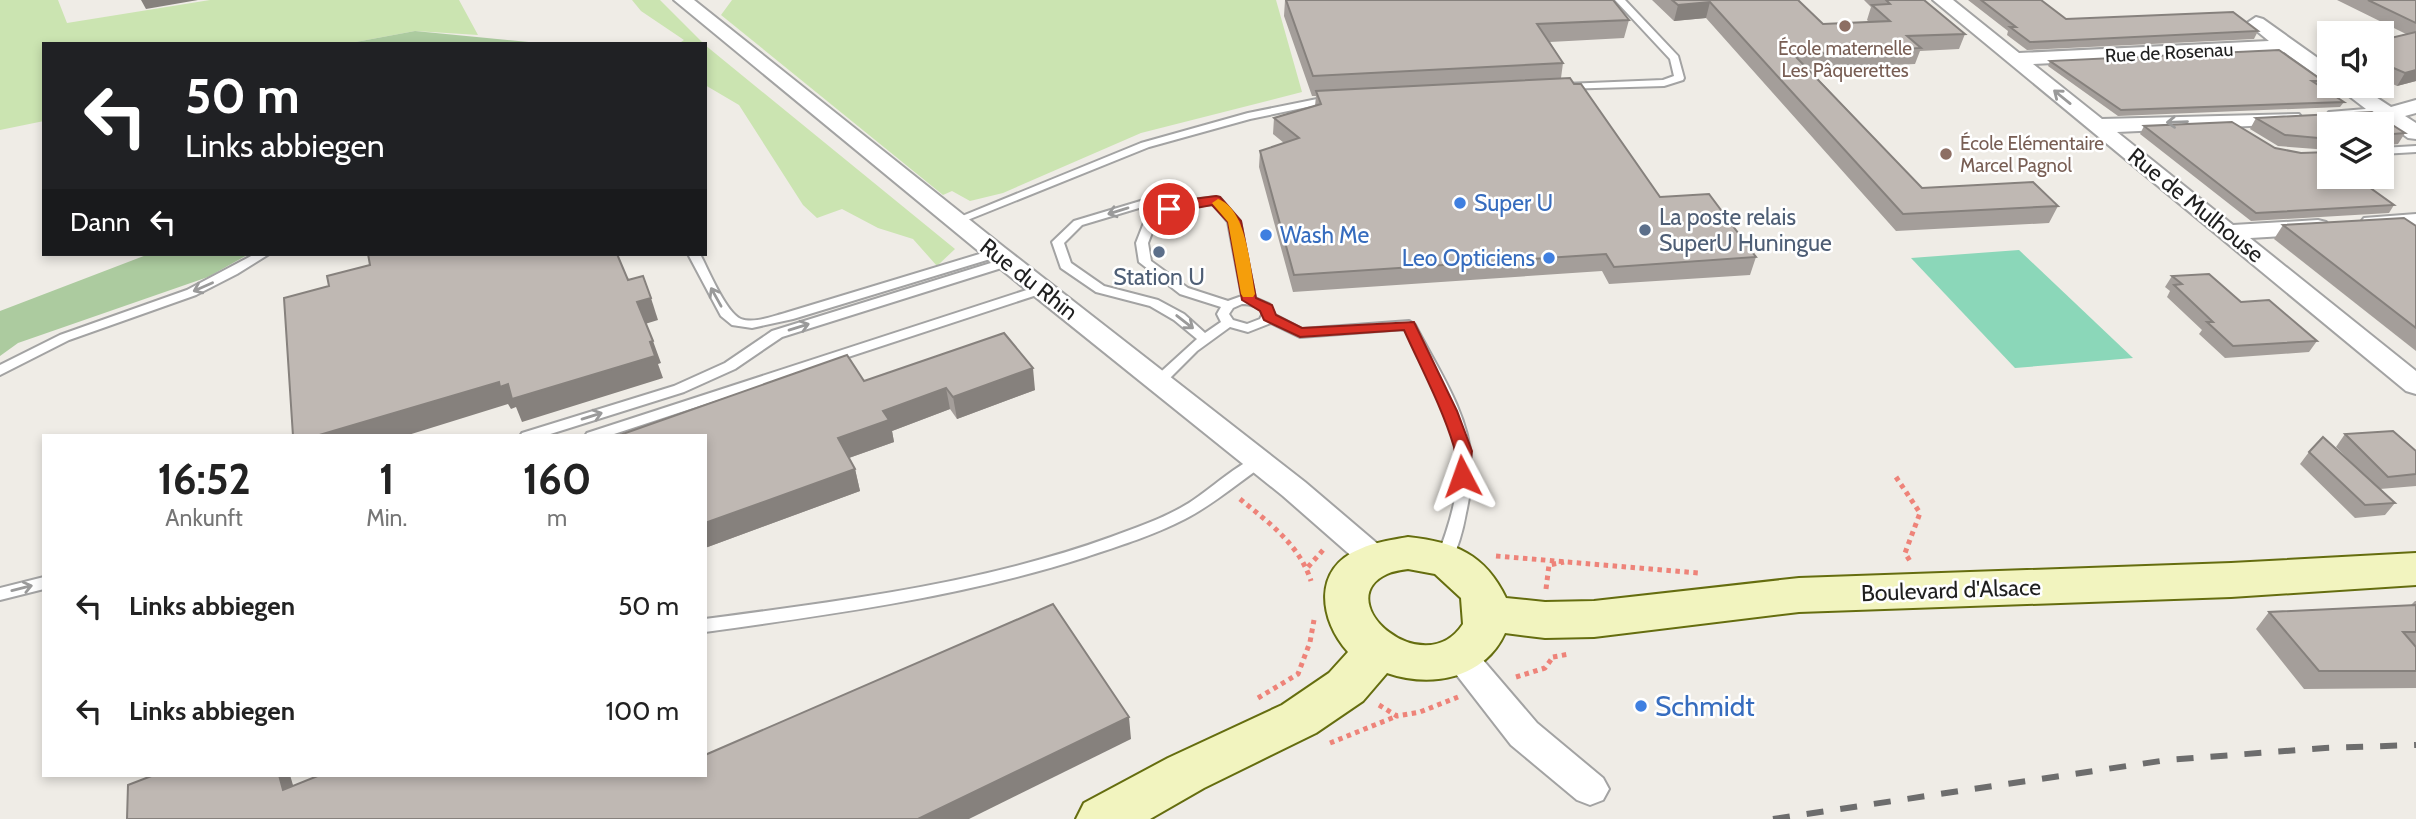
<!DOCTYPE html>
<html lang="de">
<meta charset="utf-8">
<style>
:root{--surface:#fff;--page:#f2f2f2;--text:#222;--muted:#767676}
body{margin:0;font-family:Cabin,sans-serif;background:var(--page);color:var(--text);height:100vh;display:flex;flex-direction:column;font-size:26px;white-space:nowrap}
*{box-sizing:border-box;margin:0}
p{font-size:23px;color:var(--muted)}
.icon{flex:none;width:38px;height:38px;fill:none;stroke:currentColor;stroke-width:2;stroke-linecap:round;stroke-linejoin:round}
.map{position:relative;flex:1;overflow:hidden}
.drawer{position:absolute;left:42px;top:434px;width:665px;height:343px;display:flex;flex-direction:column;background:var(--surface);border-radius:0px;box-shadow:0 4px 10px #0003}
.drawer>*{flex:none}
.banner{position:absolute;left:42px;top:42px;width:665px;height:214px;border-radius:0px;box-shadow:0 4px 10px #0003;background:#202124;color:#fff;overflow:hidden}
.tools{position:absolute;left:2317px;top:21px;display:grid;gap:14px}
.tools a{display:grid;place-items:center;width:77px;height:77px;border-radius:0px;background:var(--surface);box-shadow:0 4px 10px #0003;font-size:35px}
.pin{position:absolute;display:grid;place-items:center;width:60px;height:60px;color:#fff;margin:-30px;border:4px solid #fff;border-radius:50%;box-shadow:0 2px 7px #0007}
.me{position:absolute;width:77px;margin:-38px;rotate:356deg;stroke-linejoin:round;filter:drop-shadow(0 0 5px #0008)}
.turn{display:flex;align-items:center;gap:24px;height:147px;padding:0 28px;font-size:32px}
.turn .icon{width:91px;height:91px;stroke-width:2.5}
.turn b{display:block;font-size:49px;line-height:60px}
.then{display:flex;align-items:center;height:66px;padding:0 28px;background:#0003;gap:14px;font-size:26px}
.eta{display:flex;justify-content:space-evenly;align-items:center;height:119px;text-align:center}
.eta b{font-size:42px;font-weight:700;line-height:49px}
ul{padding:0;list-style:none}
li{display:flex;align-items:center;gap:21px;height:105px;padding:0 28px}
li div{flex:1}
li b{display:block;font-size:26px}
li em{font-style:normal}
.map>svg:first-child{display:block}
</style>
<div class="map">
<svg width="2416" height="819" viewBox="0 0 2416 819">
<rect width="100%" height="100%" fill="#efece6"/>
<g fill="#cbe4b1">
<path d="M0 0H58L67 23 210 0H459L478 35 415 31 345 44H44V121L0 130Z"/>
<path d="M632 0H660L704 44H678L684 40 641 11Z"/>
<path d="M732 0H1276L1302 92 1141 133 1003 193 970 201 952 191 943 195 721 15Z"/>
<path d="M705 45 955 249 937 266 913 239 878 228 842 209 817 218 803 205 739 105 705 85Z"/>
</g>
<g fill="#accb9f">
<path d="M415 31 549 44H345Z"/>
<path d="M149 254H249L208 277 18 343 0 356V311Z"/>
</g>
<path fill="#8bd7b9" d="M2019 250 2133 358 2015 368 1911 258Z"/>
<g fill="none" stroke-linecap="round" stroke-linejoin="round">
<g stroke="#a3a3a3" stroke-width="4">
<g id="lane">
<path d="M1615 0H1625L1678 56 1684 78 1683 80 1664 86 1561 89V85L1565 84 1663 80 1674 76 1670 59Z"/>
<path d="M1332 96 1336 97V101L1250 119 1149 147 960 223 956 225 950 221 1141 143 1248 113Z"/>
<path d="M2416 146V152L2382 154V148Z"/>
<path d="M1216 197 1220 198 1240 221 1255 298 1269 304 1275 315 1302 329 1409 321 1415 325C1436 366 1468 412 1471 459 1473 477 1470 495 1466 513 1463 530 1458 548 1450 564H1438L1436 560C1449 527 1463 485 1456 449 1448 407 1423 367 1405 329L1300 337 1271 323 1248 332 1230 327 1197 351 1163 385 1158 386 1151 382 1153 379 1197 339 1174 320 1150 306 1096 292 1061 268 1052 242 1074 221 1144 200 1185 201ZM1213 204 1228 222 1242 296 1228 301 1188 288 1151 261 1148 243 1158 217 1187 207ZM1149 205 1167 206 1147 215 1136 243 1139 262 1180 294 1221 307 1217 314 1221 322 1205 333 1184 314 1158 300 1104 286 1071 263 1064 243 1082 225ZM1242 304C1251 304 1258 306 1263 313L1260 319 1247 324 1233 320 1229 314 1233 308Z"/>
<path d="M996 249 1000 250 1002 253 1000 256 793 319 752 328 732 325 721 316 688 254H700C708 269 726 313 741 319 754 324 773 316 785 313Z"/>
<path d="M255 254H269L237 274 196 295 69 340 0 375V365L60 335 187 290Z"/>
<path d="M1007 258 1011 259 1013 262 1011 265 782 337 735 369 684 392 544 436H520L522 433 674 386 725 363 772 331Z"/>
<path d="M1042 285 1046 286 1048 289 1046 292 608 436H585L587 433Z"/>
<path d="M1259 456 1266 461 1264 465C1238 483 1214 504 1185 519 1154 535 1119 546 1086 557 962 597 833 614 705 632V619C841 601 981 584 1111 537 1137 527 1165 518 1189 503 1208 491 1240 462 1259 456Z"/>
<path d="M44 577V589L0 600V588Z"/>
</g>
</g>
<g stroke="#a3a3a3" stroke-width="4">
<g id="street">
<path d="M674 0H694L1005 248 1305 482 1386 551 1391 559 1386 567 1375 571 1364 567 1283 496 987 258Z"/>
<path d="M1933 0H1953L2019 53 2269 41 2247 23 2256 17 2263 19 2329 66V81L2322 79 2284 52 2033 64 2102 119 2299 114 2302 118 2299 122 2292 124 2117 132 2233 225 2318 220 2326 222 2330 227 2326 232 2318 234 2250 238 2416 371V394L2406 391Z"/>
<path d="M2336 86H2359L2391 107 2416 100V113L2405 116 2416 123V139L2408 138 2383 120H2329L2326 116 2329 112 2366 109Z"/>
<path d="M2416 214V228H2364L2360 223 2364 218Z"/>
<path d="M1459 642 1471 646 1537 723 1603 778 1609 789 1603 800 1590 805 1577 800 1511 745 1442 656 1447 646Z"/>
</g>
</g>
<g stroke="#656d0f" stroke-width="4">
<path id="secondary" d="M1408 537C1455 542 1485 554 1506 598L1545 602 1594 601 1799 578 2231 563 2416 553V585L2231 597 1799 612 1594 637 1545 638 1505 633C1484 679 1431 688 1387 673L1363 701 1316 733 1204 788 1150 819H1076L1084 803 1168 758 1282 705 1329 673 1348 652C1319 620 1312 568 1360 549 1375 542 1392 540 1408 537ZM1408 569 1435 574 1461 598 1463 624C1424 684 1328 601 1387 574 1393 571 1401 570 1408 569Z"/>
</g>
<g stroke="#ee8379" stroke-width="5" stroke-dasharray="4.5 4.5" stroke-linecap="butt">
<path d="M1896 477 1920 513 1905 553 1910 561"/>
<path d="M1240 499C1269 523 1299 544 1311 581"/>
<path d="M1496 556 1699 573"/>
<path d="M1308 567 1324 549"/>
<path d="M1546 589 1549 565 1564 562"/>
<path d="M1553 657 1569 654"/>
<path d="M1516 677 1545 668 1553 657"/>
<path d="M1258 698 1298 674 1310 642 1314 620"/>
<path d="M1379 705 1397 716 1420 712 1458 697"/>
<path d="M1330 743 1397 716"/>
</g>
<use href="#lane" fill="#fff" fill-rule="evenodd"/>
<use href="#street" fill="#fff" fill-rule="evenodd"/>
<use href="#secondary" fill="#f2f4bf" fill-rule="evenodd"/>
<path stroke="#6d6d6d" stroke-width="6" stroke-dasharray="17 17" stroke-linecap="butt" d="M1773 819 2167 760 2325 748 2416 745"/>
</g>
<g fill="#a49e9a">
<path d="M1285 0H1613L1629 20 1624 38 1550 42 1563 63 1561 78 1660 197 1756 257 1750 275 1609 284 1602 271 1293 292 1259 167 1260 151 1284 143 1273 134 1274 118 1315 106 1316 96H1312L1284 16Z"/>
<path d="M1652 0H1798L1823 24 1869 22 1867 20 1871 7 1864 0H1924L1965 34 1959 49 1920 51 1915 64 1809 69 1922 188 2058 206 2049 223 1896 231 1706 18 1674 21Z"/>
<path d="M1968 0H2041L2066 19 2258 31 2254 39 2027 50 2007 35 2008 31Z"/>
<path d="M2337 0H2416V81L2397 86 2382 79V40L2406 34Z"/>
<path d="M2050 61 2323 81 2320 86 2344 102 2340 107 2118 116 2048 66Z"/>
<path d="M2372 112 2405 133 2398 144 2382 146V124H2329V150L2278 146 2250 129 2256 118Z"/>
<path d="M2144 126 2301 153 2329 177 2394 205 2389 213 2251 221 2140 134Z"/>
<path d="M2283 225 2416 226V351L2274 239Z"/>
<path d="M2172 276 2241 302 2317 341 2309 352 2225 358 2199 334 2202 330 2167 297 2170 291 2165 287Z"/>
<path d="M864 381 1035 390 957 419 950 409 892 431 894 442 849 458 855 469 860 491 705 548V436Z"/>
<path d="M2345 434 2416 451V486L2380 489 2395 503 2385 515 2355 518 2300 464 2309 452 2354 465 2336 447Z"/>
<path d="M2415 601H2416V688L2304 689 2256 629 2269 612 2411 605Z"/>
</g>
<g fill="#86817d">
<path d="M141 0H198L146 9Z"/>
<path d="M1710 2 1706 18 1674 21 1678 5Z"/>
<path d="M2416 70V81L2397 86 2405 73Z"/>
<path d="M651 298 658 320 645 324 637 302Z"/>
<path d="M653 341 661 363 658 364 663 378 522 422 516 407 511 409 508 404 405 436H316L499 382Z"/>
<path d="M1033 368 1035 390 957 419 953 397Z"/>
<path d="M946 388 950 409 892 431 894 442 843 460 838 438 883 411Z"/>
<path d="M855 469 860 491 705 548V523Z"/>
<path d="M1129 717 1131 739 969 819H918Z"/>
<path d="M279 775H290L301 812 283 790Z"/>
</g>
<g fill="#bfb8b3" stroke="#86817d" stroke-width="2">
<path d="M1286 0H1613L1629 20 1537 24 1563 63 1313 76Z"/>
<path d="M1672 0H1798L1823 24 1890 21 1872 5 1890 4 1886 0H1924L1965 34 1907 36 1921 48 1794 55 1922 188 2033 182 2058 206 1903 214 1710 2 1678 5Z"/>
<path d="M1981 0H2041L2066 19 2233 12 2258 31 2030 42 2010 27H2016Z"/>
<path d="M2368 0H2416V23Z"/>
<path d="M2416 32V70L2405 73 2382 63V40Z"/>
<path d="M2279 50 2323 81H2312L2344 102 2121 110 2050 61Z"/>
<path d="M1570 78 1574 84H1581L1660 197 1709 194 1756 257 1614 267 1606 254 1294 275 1260 151 1299 138 1274 118 1321 104 1316 91Z"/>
<path d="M2372 112 2405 133 2382 135V124H2329V139L2285 135 2256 118Z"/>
<path d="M2232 122 2275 148 2301 153 2329 152V177H2355L2394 205 2256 213 2144 126Z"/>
<path d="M2404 218 2416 226V328L2283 225Z"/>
<path d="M368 254H617L628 280 643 276 651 298 637 302 653 341 650 342 655 356 512 399 508 384 500 387 499 382 316 436H293L284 298 329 286 327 276 370 265Z"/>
<path d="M2209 274 2241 302 2269 300 2317 341 2233 346 2207 322H2213L2174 285 2182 284 2172 276Z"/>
<path d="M1004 333 1033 368 953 397 946 388 883 411 889 420 838 438 855 469 705 523V436H617L847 355 864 381Z"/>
<path d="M2393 431 2416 451V474L2388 477 2345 434Z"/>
<path d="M2323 437 2395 503 2365 505 2309 452Z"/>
<path d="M1053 604 1129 717 918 819H127L128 785 154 775H279L283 790 320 775H705V755Z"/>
<path d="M2416 605V632H2403L2416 647V671H2319L2269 612Z"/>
</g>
<defs><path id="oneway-shaft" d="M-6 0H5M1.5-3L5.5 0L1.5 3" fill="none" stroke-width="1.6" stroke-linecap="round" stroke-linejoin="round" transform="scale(1.75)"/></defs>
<g stroke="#9a9a9a">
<use href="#oneway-shaft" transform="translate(2062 97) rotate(-141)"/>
<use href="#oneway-shaft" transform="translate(2177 122) rotate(178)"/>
<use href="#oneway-shaft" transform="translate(1118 211) rotate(163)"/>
<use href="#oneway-shaft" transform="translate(203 287) rotate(156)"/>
<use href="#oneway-shaft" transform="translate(716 297) rotate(-119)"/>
<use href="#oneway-shaft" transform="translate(1185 322) rotate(38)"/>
<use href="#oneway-shaft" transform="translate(799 327) rotate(-17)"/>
<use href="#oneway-shaft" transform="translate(592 416) rotate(-17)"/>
<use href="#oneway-shaft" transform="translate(22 588) rotate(-14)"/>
</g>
<path fill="#d93025" stroke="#8d1f18" stroke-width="2" d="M1216 196 1220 197 1241 221 1256 298 1272 305 1276 315 1302 328 1414 322 1457 411 1472 451 1468 480H1457C1452 470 1457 458 1454 447 1442 407 1421 368 1404 330L1300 337 1264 320 1260 311 1242 300 1228 222 1212 205 1169 213 1162 209 1185 200Z"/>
<path fill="#f59e0b" d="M1218 199C1247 209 1250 267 1255 294L1253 297H1243L1241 294 1228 222 1212 203Z"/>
<g fill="#8d6e63" stroke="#fff" stroke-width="2.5">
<circle cx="1845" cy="26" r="7"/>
<circle cx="1946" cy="154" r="7"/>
</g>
<g fill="#3f7fe0" stroke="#fff" stroke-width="2.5">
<circle cx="1460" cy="203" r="7"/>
<circle cx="1266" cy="235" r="7"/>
<circle cx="1549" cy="258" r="7"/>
<circle cx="1641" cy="706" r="7"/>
</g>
<g fill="#5c6f8a" stroke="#fff" stroke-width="2.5">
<circle cx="1645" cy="230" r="7"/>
<circle cx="1159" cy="252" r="7"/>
</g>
<g text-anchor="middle" stroke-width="5" stroke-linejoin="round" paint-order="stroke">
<g font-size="19" fill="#785e54" stroke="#fff">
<text x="1845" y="55">École maternelle<tspan x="1845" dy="22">Les Pâquerettes</tspan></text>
<text x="1960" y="150" text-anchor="start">École Elémentaire<tspan x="1960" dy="22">Marcel Pagnol</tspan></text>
</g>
<g font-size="19" fill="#1f1f1f" stroke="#fff">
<text transform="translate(2169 52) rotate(-3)" y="7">Rue de Rosenau</text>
</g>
<g font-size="23" fill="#366cbe" stroke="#fff" text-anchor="start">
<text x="1474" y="211">Super U</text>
<text x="1280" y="243">Wash Me</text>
<text x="1535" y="266" text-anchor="end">Leo Opticiens</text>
</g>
<g font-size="23" fill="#1f1f1f" stroke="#fff">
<text transform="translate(2196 205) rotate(39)" y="8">Rue de Mulhouse</text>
<text transform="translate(1029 279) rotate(38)" y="8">Rue du Rhin</text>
<text transform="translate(1951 590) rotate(-2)" y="8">Boulevard d'Alsace</text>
</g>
<g font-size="23" fill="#4e5e75" stroke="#fff" text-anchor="start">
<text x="1659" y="225">La poste relais<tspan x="1659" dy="26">SuperU Huningue</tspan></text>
<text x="1159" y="285" text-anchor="middle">Station U</text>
</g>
<g font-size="28" fill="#366cbe" stroke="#fff" text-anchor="start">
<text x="1655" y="716">Schmidt</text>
</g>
</g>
</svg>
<div class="tools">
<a><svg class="icon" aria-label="sound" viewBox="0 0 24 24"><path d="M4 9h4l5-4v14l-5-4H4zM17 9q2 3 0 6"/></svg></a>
<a><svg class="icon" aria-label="layers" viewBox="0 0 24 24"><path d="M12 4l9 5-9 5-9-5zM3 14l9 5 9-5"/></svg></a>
</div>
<div class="pin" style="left:1169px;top:209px;background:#d93025"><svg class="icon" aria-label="arrive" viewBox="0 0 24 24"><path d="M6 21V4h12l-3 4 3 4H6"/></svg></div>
<svg class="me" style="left:1462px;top:476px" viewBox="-20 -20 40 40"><path d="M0-17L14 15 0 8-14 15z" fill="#d93025" stroke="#fff" stroke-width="4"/></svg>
<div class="banner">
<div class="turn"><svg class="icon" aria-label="left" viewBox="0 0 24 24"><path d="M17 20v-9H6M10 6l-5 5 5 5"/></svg><div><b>50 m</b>Links abbiegen</div></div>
<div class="then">Dann<svg class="icon" aria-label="left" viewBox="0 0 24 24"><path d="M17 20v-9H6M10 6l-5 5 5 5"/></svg></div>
</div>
<section class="drawer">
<div class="eta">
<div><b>16:52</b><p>Ankunft</p></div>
<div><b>1</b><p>Min.</p></div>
<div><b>160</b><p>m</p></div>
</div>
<ul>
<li><svg class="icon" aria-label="left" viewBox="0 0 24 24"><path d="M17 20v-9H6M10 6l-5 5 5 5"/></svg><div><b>Links abbiegen</b></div><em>50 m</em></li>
<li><svg class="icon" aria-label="left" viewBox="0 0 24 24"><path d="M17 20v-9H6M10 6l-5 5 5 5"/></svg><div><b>Links abbiegen</b></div><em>100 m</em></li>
</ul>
</section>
</div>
